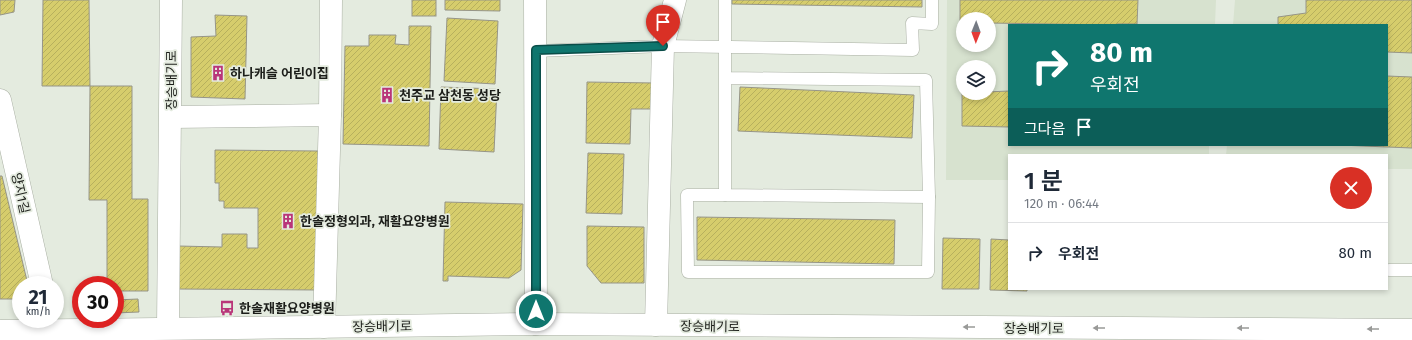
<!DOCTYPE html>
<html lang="ko">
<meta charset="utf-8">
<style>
:root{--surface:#fff;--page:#f2f2f3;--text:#1f2937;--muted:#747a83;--line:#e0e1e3}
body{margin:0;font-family:"Fira Sans","Noto Sans KR",sans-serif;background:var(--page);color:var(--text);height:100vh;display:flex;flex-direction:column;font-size:15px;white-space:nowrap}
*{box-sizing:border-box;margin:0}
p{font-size:13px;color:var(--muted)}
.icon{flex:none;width:22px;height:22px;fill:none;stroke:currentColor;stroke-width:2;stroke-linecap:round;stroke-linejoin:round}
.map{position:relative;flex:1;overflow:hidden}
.side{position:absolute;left:1008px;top:154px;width:380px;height:136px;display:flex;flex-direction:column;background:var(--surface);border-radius:0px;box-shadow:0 2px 6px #0003}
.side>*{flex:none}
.top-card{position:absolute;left:1008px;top:24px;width:380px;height:122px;border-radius:0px;box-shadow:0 2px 6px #0003;background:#0f766e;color:#fff;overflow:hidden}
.needle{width:26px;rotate:181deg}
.fabs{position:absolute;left:956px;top:12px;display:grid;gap:8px}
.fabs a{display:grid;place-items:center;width:40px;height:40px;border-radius:50%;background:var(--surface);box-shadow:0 2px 6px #0003;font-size:20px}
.speed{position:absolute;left:12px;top:276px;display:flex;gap:8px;font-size:20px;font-weight:700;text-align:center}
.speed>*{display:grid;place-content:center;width:52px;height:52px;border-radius:50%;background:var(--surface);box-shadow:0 2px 6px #0003;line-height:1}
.speed small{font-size:10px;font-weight:400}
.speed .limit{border:6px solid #d22;background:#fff;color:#111}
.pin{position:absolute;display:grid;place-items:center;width:34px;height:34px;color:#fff;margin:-41px -17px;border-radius:50% 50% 50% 0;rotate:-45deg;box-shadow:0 0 4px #0007}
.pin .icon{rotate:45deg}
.me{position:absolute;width:44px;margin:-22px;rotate:0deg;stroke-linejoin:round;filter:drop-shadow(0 0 3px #0008)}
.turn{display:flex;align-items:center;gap:14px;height:84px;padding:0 16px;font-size:18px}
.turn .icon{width:52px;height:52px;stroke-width:2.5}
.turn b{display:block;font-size:28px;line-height:34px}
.then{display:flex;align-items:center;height:38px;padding:0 16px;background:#0003;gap:8px;font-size:15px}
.round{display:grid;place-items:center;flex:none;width:42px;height:42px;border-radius:21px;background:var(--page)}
.overview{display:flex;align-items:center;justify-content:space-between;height:68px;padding:0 16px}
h1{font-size:24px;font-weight:600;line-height:30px}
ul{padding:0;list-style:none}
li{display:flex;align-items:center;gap:12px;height:60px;padding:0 16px;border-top:1px solid var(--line)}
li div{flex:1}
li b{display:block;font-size:15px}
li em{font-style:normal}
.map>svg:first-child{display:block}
</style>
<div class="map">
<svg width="1412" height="340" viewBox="0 0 1412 340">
<defs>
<pattern id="building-hatch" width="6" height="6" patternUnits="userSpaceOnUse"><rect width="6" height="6" fill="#d6cd6c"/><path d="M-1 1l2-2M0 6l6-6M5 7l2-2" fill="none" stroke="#b7b05d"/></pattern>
</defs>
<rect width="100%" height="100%" fill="#e4ebdf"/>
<g fill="#d7e2cf" fill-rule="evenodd">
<path d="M947 0H1216L1215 25H1009V145H1209V155H1009V180H946ZM963 19H989V45H963ZM963 67H989V93H963Z"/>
<path d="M1235 0H1412V169H1387V155H1226L1227 145H1387V25H1233Z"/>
</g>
<g fill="url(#building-hatch)" stroke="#969588">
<path d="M0 0H15L14 12 0 15Z"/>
<path d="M43 0H89L90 86H42Z"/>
<rect x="412" y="0" width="24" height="16"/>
<path d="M445 0H500V11L445 10Z"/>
<path d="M732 0H922V7L732 4Z"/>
<path d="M960 0H1138L1137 24H1117V25H1106L989 23V19H963V23H960Z"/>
<path d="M1306 0H1412V53L1387 52V25H1278V17L1306 13Z"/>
<path d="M215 15 247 16 245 99 191 97V37L216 36Z"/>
<path d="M447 18 498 21 495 84 444 81Z"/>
<path d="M409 26H431L429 146 343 144 345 46H369V35H396L395 44 409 45Z"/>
<path d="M1387 76 1412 77V148L1339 145H1387Z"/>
<path d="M587 82 655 83V109H631L630 144 586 143Z"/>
<path d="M90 86H132V199H148V291H115V285H107V200H89Z"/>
<path d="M441 87 497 89 494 152 439 149Z"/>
<path d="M740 87 914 95 912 138 738 131Z"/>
<path d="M962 91 963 93 1009 91V127L962 126Z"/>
<path d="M215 150 318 151 317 290 178 289V246L222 247V234H247V248H258V208H224V201H219V183H215Z"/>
<path d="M588 153 624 154 622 214 586 213Z"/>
<path d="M0 176H2L28 285H21V299H0Z"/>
<path d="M445 202 523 204 521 270 509 278 448 276V281H443Z"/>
<path d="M697 217 895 220 894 264 697 260Z"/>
<path d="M587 226 644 227V283H601L587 266Z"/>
<path d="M943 238 980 239 979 289H942Z"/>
<path d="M991 239 1009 240V289H1027V291L990 290Z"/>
<path d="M138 299 139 312 115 313V300Z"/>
</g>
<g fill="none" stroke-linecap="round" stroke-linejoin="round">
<g stroke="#a9afa3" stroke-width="13">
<g id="service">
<path d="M725 0V195L929 197 926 80 726 78"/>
<path d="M536 51 663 46 913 50 912 23 932 24V0"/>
<path d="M725 195H687L688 272H928L929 197"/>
<path d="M1389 270H1412"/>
</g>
</g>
<g stroke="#a9afa3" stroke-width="23">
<g id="minor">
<path d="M535 0 536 324"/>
<path d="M0 100 42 285"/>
<path d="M171 117 330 115"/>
<path d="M656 325 663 46 675 0"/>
<path d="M324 327 330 115 331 0"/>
<path d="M168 328 171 0"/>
</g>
</g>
<g stroke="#a9afa3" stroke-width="23">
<path id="tertiary" d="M0 331 536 324 1412 330"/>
</g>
<use href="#service" stroke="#fff" stroke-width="12"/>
<use href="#minor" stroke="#fff" stroke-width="22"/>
<use href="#tertiary" stroke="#fff" stroke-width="22"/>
</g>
<defs><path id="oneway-solid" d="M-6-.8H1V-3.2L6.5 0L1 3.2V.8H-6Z"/></defs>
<g fill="#999a98">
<use href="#oneway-solid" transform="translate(969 327) rotate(-180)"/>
<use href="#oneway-solid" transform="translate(1099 328) rotate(180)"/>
<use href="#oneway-solid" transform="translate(1243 328) rotate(-180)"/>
<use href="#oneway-solid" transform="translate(1373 329) rotate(-180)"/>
</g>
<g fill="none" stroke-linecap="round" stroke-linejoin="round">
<g stroke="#0a4d48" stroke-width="10">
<path id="route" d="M536 311V50L663 46"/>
</g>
<use href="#route" stroke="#0f766e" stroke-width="7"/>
</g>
<defs>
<g id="building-bare" transform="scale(1.2)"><path d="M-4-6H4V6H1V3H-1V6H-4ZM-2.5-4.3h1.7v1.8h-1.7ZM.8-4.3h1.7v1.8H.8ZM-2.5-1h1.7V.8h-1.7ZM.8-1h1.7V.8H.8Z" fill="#b93579" stroke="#e4ebdf" stroke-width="2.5" paint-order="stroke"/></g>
<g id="bus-bare" transform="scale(1.2)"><path d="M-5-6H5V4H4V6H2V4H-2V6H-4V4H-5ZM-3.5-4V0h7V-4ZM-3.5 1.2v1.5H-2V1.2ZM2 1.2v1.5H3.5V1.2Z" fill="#b93579" stroke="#e4ebdf" stroke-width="2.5" paint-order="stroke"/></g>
</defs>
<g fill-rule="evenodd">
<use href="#building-bare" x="218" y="73"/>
<use href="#building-bare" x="387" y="95"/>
<use href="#building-bare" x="288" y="221"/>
<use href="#bus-bare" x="227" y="308"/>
</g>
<g text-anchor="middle" stroke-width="3.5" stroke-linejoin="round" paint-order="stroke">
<g font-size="13" font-weight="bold" fill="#1c1e1a" stroke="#e4ebdf" text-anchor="start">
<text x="230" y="78">하나캐슬 어린이집</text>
<text x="399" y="100">천주교 삼천동 성당</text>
<text x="300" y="226">한솔정형외과, 재활요양병원</text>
<text x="239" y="313">한솔재활요양병원</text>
</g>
<g font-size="13" fill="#1c1e1a" stroke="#e4ebdf">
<text transform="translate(171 80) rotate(-90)" y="5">장승배기로</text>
<text transform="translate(21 193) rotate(77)" y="5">양지1길</text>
<text transform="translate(382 326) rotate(-1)" y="5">장승배기로</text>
<text transform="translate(710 326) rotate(1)" y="5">장승배기로</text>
<text x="1034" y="333">장승배기로</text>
</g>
</g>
</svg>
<div class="fabs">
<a><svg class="needle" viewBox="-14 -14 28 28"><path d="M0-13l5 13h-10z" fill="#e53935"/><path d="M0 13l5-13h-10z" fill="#747a83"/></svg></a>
<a><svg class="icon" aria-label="layers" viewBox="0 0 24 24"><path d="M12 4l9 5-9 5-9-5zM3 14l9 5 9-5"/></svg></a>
</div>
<div class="speed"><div>21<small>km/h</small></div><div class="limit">30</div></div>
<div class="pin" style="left:663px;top:46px;background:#d93025"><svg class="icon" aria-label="arrive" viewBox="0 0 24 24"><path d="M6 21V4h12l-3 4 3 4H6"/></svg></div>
<svg class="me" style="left:536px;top:311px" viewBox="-20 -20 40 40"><circle r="17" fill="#0f766e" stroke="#fff" stroke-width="3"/><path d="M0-11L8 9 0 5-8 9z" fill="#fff"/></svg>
<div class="top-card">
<div class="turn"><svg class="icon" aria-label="right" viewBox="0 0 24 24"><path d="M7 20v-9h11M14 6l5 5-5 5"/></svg><div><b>80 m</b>우회전</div></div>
<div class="then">그다음<svg class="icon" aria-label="arrive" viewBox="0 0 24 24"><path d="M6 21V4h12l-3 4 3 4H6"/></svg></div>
</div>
<section class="side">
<div class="overview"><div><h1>1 분</h1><p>120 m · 06:44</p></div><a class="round" style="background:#d93025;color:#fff"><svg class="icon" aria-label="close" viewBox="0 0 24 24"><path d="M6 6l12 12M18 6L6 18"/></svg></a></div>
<ul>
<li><svg class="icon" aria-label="right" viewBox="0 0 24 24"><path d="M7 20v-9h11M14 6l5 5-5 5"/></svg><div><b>우회전</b></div><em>80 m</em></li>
</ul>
</section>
</div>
